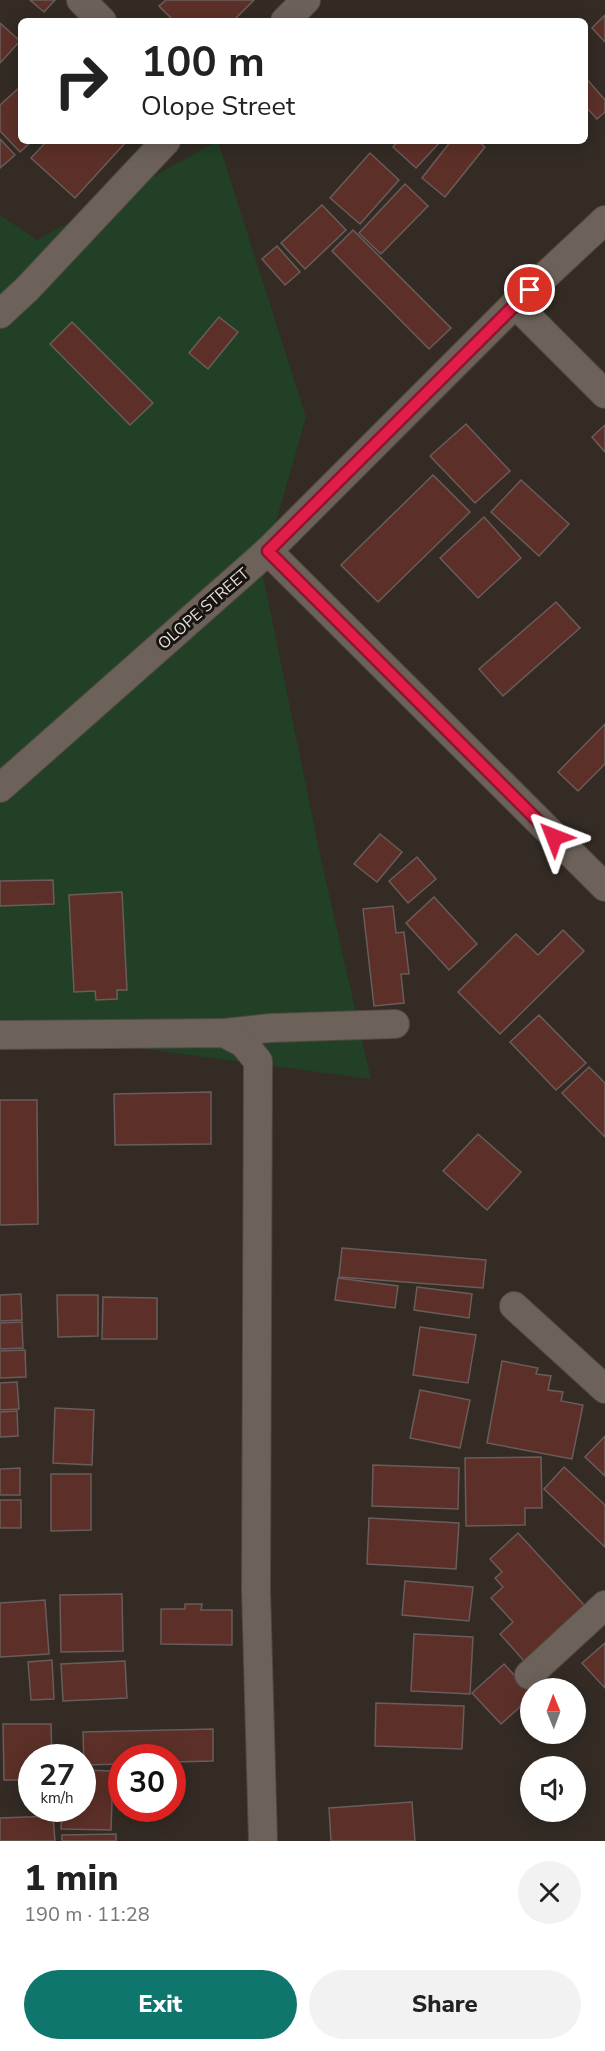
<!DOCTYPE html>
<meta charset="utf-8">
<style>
:root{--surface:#fff;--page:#f2f2f2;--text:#222;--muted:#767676;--accent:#0f766e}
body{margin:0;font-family:"Nunito Sans",sans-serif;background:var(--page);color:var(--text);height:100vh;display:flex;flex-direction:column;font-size:22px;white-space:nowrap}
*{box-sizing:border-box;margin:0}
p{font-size:20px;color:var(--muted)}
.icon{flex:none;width:33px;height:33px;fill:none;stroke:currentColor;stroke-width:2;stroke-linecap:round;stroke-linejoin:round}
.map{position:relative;height:1841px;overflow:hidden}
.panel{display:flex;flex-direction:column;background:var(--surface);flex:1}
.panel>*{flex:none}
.banner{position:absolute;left:18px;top:18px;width:570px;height:126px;border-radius:9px;box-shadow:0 3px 15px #0003;background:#fff;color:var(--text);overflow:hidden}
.needle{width:39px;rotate:359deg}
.buttons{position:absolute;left:520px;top:1678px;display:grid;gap:12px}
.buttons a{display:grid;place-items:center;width:66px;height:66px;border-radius:50%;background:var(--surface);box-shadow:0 3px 15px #0003;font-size:30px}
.speed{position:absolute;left:18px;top:1744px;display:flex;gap:12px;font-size:30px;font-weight:700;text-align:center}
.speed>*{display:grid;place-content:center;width:78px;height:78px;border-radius:50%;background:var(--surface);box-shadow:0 3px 15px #0003;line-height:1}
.speed small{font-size:15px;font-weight:400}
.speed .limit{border:9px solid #d22;background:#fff;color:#111}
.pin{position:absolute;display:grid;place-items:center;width:51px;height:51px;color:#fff;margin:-26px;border:3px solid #fff;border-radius:50%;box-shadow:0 2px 6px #0007}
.me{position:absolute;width:66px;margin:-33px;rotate:315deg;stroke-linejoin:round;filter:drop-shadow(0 0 4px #0008)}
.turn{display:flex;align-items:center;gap:21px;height:126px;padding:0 24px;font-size:27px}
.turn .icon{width:78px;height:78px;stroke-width:2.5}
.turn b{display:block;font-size:42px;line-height:51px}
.round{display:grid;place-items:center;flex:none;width:63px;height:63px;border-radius:32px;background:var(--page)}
.headline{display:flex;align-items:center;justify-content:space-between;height:102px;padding:0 24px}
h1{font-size:36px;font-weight:800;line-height:45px}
.primary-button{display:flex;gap:12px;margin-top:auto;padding:12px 24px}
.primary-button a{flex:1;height:69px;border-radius:36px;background:var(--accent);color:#fff;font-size:24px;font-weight:800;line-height:69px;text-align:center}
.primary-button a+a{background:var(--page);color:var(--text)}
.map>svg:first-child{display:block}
</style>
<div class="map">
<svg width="605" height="1841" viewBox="0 0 605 1841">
<rect width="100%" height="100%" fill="#332b24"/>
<path fill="#214025" d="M218 141 306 417 262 571 321 859 371 1079 0 1030V215L37 240Z"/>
<g fill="#5c3028" stroke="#695c5a" stroke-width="1.5">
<path d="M30 0H55L44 12Z"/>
<path d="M166 0H254L233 21H174L159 6Z"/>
<path d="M605 15V42L592 28Z"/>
<path d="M0 23 20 41 0 63Z"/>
<path d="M585 77 605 100V112L597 119 585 106Z"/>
<path d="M21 86V141H32L20 152 0 131V105Z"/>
<path d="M0 139 15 155 0 168Z"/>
<path d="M47 141H124L126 142 75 198 31 158Z"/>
<path d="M398 141H441L416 168 393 147Z"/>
<path d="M451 141H478L485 147 445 197 422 178Z"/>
<path d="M370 153 399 180 360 224 330 198Z"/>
<path d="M405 184 428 206 381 254 359 233Z"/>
<path d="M322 205 346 230 305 269 281 243Z"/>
<path d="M353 230 451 328 429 349 332 251Z"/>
<path d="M277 246 300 272 285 285 262 259Z"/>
<path d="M219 317 238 332 208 369 189 353Z"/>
<path d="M72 322 153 403 130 425 50 344Z"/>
<path d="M466 424 510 471 475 503 430 456Z"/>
<path d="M605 425V452L592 437Z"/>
<path d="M433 475 470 512 378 602 341 565Z"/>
<path d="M521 480 569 524 539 556 491 512Z"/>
<path d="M484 517 521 558 478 598 440 558Z"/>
<path d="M556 602 580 628 503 696 479 669Z"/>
<path d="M605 724V764L578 791 558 772Z"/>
<path d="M380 834 402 852 377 882 354 864Z"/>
<path d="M417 857 436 879 408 903 389 881Z"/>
<path d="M53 880 54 904 0 906V881Z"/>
<path d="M122 892 127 990H117V999L96 1000 95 991 74 992 69 895Z"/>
<path d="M434 897 477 944 449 970 406 923Z"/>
<path d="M393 906 396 933 404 932 409 974H401L404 1003 374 1006 363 909Z"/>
<path d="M563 930 584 951 500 1034 458 992 516 934 538 955Z"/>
<path d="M539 1015 586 1063 556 1090 510 1042Z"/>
<path d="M589 1067 605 1083V1137L562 1093Z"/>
<path d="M211 1092V1144L115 1145 114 1094Z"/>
<path d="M0 1100H37L38 1224 0 1225Z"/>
<path d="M478 1134 521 1172 487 1210 443 1171Z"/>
<path d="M342 1248 486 1260 483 1288 339 1277Z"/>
<path d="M338 1278 398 1286 395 1308 335 1300Z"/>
<path d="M417 1287 472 1294 469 1318 414 1310Z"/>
<path d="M21 1294 22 1320 0 1321V1295Z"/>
<path d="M57 1295H98V1336L58 1337Z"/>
<path d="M103 1297 157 1298V1339H102Z"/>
<path d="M22 1322 23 1348 0 1349V1323Z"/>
<path d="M420 1327 476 1335 468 1383 413 1375Z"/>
<path d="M25 1350 26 1377 0 1378V1351Z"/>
<path d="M502 1361 538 1368 536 1374 551 1376 548 1390 563 1392 561 1401 583 1405 572 1459 487 1443Z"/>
<path d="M17 1382 19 1409 0 1410V1383Z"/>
<path d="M420 1390 470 1400 460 1448 410 1438Z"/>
<path d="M55 1408 94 1410 92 1465 53 1463Z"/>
<path d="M17 1411 18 1436 0 1437V1412Z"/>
<path d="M605 1436V1476L585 1457Z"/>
<path d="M541 1457 542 1508H525V1525L466 1526 465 1458Z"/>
<path d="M373 1465 459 1468 458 1509 372 1506Z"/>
<path d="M564 1467 605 1505V1547L544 1489Z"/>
<path d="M20 1468V1495H0V1469Z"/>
<path d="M51 1474H91V1530L51 1531Z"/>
<rect x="0" y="1500" width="21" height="28"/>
<path d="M369 1518 459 1523 456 1569 367 1564Z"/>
<path d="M518 1533 586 1607 525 1662 500 1634 513 1622 491 1598 503 1587 495 1578 502 1572 490 1559Z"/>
<path d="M405 1581 473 1587 469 1621 402 1615Z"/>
<path d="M122 1594 123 1651 61 1652 60 1595Z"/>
<path d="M45 1600 49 1654 0 1657V1603Z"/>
<path d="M185 1604H202L201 1610H232V1645L161 1644V1609H185Z"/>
<path d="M414 1634 473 1637 470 1694 411 1691Z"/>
<path d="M605 1643V1688L582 1663Z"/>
<path d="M52 1660 54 1699 31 1700 28 1662Z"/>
<path d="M125 1661 127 1698 63 1701 61 1664Z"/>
<path d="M504 1664 531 1693V1697L501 1724 472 1693Z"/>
<path d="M376 1703 464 1706 462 1749 375 1746Z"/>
<path d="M3 1724H51L52 1758H32V1780H4Z"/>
<path d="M213 1729V1761L172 1762V1758H122V1764L84 1765 83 1732Z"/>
<path d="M82 1770 113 1771 111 1830 61 1829 62 1809H82Z"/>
<path d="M412 1802 415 1841H331L329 1808Z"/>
<path d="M53 1816 55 1841H0V1818Z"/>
<path d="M116 1834V1841H62V1835Z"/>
</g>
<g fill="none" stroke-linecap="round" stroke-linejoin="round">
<g stroke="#504843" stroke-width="30">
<g id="minor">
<path d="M81 0 102 21"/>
<path d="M285 21 306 0"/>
<path d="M515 304 605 394"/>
<path d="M0 314 27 289 166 141"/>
<path d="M268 551 605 887"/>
<path d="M0 788 268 551 515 304 605 220"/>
<path d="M224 1033 270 1028 395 1024"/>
<path d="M0 1035 224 1033 243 1043 258 1061 256 1590 263 1841"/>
<path d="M514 1306 605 1389"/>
<path d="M529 1675 605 1605"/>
</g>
</g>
<use href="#minor" stroke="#6c625a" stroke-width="28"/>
</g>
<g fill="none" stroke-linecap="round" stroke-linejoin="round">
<g stroke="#92132f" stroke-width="15">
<path id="route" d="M530 290 268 551 554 837"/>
</g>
<use href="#route" stroke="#e11d48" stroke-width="10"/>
</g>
<g text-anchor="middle" stroke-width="6" stroke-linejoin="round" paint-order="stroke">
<g font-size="16" fill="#e6e0db" stroke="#181411">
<text transform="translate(203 608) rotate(-41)" y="6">OLOPE STREET</text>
</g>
</g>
</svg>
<div class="buttons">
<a><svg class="needle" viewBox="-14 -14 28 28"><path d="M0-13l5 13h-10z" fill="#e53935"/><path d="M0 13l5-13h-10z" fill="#767676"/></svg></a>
<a><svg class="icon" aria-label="sound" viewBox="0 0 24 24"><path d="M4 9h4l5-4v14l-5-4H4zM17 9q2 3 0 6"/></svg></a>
</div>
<div class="speed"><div>27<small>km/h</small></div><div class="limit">30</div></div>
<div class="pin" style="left:530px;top:290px;background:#d93025"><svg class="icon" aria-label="arrive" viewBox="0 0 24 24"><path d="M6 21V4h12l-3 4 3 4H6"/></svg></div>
<svg class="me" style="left:554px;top:837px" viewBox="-20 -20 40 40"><path d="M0-17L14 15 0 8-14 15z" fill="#e11d48" stroke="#fff" stroke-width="4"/></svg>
<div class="banner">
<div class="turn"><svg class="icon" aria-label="right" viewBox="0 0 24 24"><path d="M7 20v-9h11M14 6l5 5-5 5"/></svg><div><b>100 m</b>Olope Street</div></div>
</div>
</div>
<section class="panel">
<div class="headline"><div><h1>1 min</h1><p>190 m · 11:28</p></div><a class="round"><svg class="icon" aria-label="close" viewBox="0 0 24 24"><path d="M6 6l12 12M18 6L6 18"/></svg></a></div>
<div class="primary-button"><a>Exit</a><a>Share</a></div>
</section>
